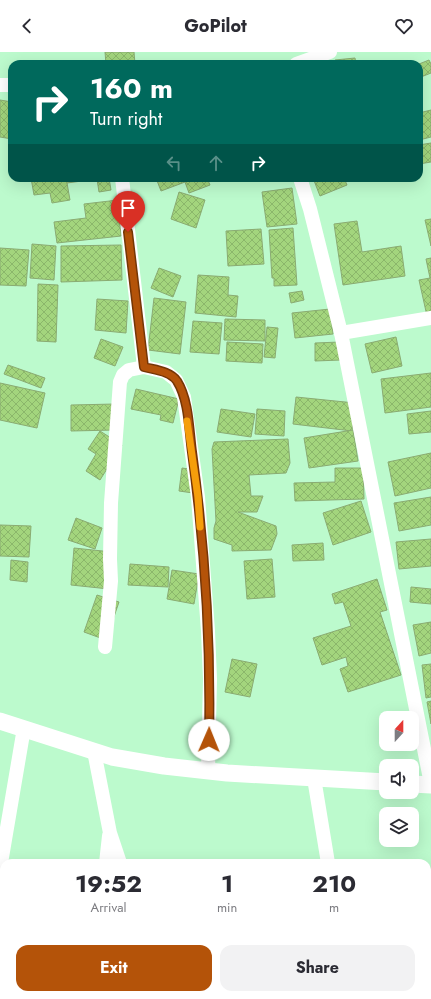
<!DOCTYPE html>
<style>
:root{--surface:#fff;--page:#f2f2f3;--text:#2b2b33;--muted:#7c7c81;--accent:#b45309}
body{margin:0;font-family:Jost,sans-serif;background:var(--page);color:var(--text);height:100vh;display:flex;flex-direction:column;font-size:15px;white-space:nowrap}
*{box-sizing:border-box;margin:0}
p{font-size:13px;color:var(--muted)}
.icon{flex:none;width:22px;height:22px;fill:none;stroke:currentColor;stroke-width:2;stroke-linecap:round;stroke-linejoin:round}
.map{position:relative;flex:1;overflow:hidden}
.details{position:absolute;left:0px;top:807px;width:431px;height:140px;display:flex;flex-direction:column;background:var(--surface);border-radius:12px 12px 0 0;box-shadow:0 4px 16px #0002}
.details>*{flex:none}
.top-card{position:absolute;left:8px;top:8px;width:415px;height:122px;border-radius:12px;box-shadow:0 4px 16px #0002;background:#00695c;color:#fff;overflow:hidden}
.needle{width:26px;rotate:21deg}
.tools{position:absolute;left:379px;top:659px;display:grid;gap:8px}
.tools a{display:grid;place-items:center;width:40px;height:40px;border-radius:8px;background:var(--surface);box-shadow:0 4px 16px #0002;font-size:20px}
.pin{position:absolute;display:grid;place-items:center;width:34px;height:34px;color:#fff;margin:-41px -17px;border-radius:50% 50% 50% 0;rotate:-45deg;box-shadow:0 0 4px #0007}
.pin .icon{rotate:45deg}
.me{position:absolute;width:44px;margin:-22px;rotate:1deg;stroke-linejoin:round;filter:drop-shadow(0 0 3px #0008)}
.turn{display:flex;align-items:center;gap:14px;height:84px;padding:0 16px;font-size:18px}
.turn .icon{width:52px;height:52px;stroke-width:2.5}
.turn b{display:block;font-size:28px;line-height:34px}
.lanes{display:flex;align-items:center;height:38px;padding:0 16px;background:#0003;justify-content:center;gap:20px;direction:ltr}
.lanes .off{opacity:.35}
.eta{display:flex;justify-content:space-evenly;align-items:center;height:68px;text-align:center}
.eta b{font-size:24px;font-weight:700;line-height:28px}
.primary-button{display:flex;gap:8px;margin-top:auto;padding:8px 16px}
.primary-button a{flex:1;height:46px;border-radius:12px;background:var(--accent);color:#fff;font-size:16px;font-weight:700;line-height:46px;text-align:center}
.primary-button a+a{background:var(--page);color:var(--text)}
header{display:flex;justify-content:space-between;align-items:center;height:52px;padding:0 16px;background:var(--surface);font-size:18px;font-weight:700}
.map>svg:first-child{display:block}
</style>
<header><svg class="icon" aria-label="back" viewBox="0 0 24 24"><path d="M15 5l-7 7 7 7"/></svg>GoPilot<svg class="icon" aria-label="heart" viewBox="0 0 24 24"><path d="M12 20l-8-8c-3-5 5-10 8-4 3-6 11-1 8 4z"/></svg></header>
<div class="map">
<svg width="431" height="947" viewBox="0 0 431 947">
<defs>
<pattern id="building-cross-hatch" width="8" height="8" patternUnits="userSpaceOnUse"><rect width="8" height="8" fill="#a3d57d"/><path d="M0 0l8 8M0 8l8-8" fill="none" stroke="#8bb76b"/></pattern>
</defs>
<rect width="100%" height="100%" fill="#bcfacd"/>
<g fill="url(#building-cross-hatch)" stroke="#8aab72">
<path d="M105 0H134L135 12H106Z"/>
<path d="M355 6 356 12H335V8Z"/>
<path d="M429 8 431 12V21L421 25 419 20V12Z"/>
<path d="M0 48 12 50V87L0 85Z"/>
<path d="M431 58V85L419 88V61Z"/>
<path d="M431 91V110L419 112V93Z"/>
<path d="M31 126H109L111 138 99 140 97 127 67 131 70 148 52 151 50 141 34 143Z"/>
<path d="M156 126H207L210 133 189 141 185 130 161 139Z"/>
<path d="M313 126H344L347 133 320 144Z"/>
<path d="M292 136 297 172 267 175 262 140Z"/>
<path d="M179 140 205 148 196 176 171 167Z"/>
<path d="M118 148 121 184 57 191 54 170 86 166 84 152Z"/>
<path d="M431 167V194L425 168Z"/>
<path d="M357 169 362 200 401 194 405 224 343 233 334 172Z"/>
<path d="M293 176 297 233 274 234V226H272L269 178Z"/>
<path d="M261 177 264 212 228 214 226 179Z"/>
<path d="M32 192 56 194 54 228 30 226Z"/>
<path d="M121 193 122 228 61 230V194Z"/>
<path d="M0 196 29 198 26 234 0 233Z"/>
<path d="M431 206V263L427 264 419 228 430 226 426 207Z"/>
<path d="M159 216 181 224 173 245 151 236Z"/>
<path d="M198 223 229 225 228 243 238 244 236 265 195 261Z"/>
<path d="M38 232 58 233 56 290 37 289Z"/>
<path d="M302 239 304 248 291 251 289 241Z"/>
<path d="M154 246 186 250 180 302 148 298Z"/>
<path d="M97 247 128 249 126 281 95 278Z"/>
<path d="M330 257 333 282 295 286 292 261Z"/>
<path d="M225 267 265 268V289L224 288Z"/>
<path d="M193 269 222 271 219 302 190 300Z"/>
<path d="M267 275 278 276 275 306 264 305Z"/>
<path d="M396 285 402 314 372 321 365 292Z"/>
<path d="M101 287 123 295 115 314 94 306Z"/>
<path d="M227 290 263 292 262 311 226 309Z"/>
<path d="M340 290 341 308 315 309V291Z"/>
<path d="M8 313 45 326 41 336 4 322Z"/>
<path d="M431 321V355L385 361 381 327Z"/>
<path d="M0 331 45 341 37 376 0 368Z"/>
<path d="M136 337 179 347 173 371 160 368 161 363 131 357Z"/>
<path d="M296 345 355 351 352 379 293 372Z"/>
<path d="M115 352V378L71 379V353Z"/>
<path d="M221 357 255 362 251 385 217 380Z"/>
<path d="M257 357 285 359 284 384 255 382Z"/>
<path d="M431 359V380L409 382 407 362Z"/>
<path d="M353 378 358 409 309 416 304 386Z"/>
<path d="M100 379 122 393 100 428 86 419 96 402 88 397Z"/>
<path d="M288 387 290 411 286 421 249 423 251 444H263L257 460H238L276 474 277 482 271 498 232 499V493L214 487V476L216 469 212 397 214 390Z"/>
<path d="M431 401V436L395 444 388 410Z"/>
<path d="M182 416 196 418 193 441 179 439Z"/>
<path d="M335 416H363L364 447 295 449 294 431 335 430Z"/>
<path d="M431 445V473L399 479 394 451Z"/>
<path d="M361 449 371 480 333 493 323 461Z"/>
<path d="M76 466 102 476 95 497 68 488Z"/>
<path d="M0 473 31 474 29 505 0 504Z"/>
<path d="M431 487V514L399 517 396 490Z"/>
<path d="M323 491 324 508 293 509 292 493Z"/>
<path d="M74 496 112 500 109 537 71 533Z"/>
<path d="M272 507 275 545 247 547 244 509Z"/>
<path d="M11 508 28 510 27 530 10 528Z"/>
<path d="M130 512 169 515 168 535 128 533Z"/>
<path d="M172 518 199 522 194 552 167 547Z"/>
<path d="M377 527 387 558 380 560 401 623 348 640 340 617 348 614 346 605 322 613 313 586 351 574 343 550 335 552 332 542Z"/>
<path d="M411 535 431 537V552L410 550Z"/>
<path d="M97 543 119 550 106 588 84 580Z"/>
<path d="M431 570V601L419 604 413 573Z"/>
<path d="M232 607 257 612 250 645 225 640Z"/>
<path d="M431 612V645L426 646 422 613Z"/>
<path d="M431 649V672L427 650Z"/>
</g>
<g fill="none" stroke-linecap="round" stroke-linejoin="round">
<g stroke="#fff" stroke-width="14">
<path d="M296 12 330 0"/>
<path d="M0 33H12"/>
<path d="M122 126 144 315"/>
<path d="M300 126 310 157 341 281 431 732"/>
<path d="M341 281 431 266"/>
<path d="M105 595 111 529 110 507 111 451 120 330 123 323 129 318 144 315 166 320 176 328 184 345 198 445 208 579 210 627 208 719"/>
<path d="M94 699 110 781 120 811"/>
<path d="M314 726 328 811"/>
<path d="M106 811 109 784"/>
<path d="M0 817 24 676"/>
<path d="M163 943 164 947"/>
<path d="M45 947 49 943"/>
</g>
<g stroke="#fff" stroke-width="17">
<path d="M0 669 112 705 164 714 227 721 386 730"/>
<path d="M412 732 431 733"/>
</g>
</g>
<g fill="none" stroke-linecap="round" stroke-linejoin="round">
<g stroke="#753606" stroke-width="10">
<path id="route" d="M128 180 144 315C155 318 170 319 177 329 189 348 189 378 192 400 205 495 211 592 209 688"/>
</g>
<use href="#route" stroke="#b45309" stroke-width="7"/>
<path stroke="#f59e0b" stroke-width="7" d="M187 369 198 445 200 475"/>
</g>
</svg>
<div class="tools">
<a><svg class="needle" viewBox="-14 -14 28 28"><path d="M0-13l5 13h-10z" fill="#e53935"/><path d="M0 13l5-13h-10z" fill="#7c7c81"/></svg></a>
<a><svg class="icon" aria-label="sound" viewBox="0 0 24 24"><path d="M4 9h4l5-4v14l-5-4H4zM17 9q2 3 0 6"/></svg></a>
<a><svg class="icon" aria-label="layers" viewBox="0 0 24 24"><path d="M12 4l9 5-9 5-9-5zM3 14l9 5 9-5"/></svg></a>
</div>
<div class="pin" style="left:128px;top:180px;background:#d93025"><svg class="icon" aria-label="arrive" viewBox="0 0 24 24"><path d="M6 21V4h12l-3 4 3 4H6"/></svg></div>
<svg class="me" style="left:209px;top:688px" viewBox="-20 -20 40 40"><circle r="19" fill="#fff"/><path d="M0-13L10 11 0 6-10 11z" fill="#b45309"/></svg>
<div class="top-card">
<div class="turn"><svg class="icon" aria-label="right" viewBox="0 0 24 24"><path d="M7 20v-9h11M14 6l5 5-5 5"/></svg><div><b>160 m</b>Turn right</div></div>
<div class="lanes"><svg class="icon off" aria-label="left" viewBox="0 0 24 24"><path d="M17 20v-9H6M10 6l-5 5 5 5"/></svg><svg class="icon off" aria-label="ahead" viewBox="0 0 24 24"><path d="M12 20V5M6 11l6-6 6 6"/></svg><svg class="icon" aria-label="right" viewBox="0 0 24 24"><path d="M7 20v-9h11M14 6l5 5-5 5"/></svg></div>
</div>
<section class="details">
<div class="eta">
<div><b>19:52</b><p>Arrival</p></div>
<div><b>1</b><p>min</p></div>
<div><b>210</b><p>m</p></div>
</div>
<div class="primary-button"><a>Exit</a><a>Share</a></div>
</section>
</div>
